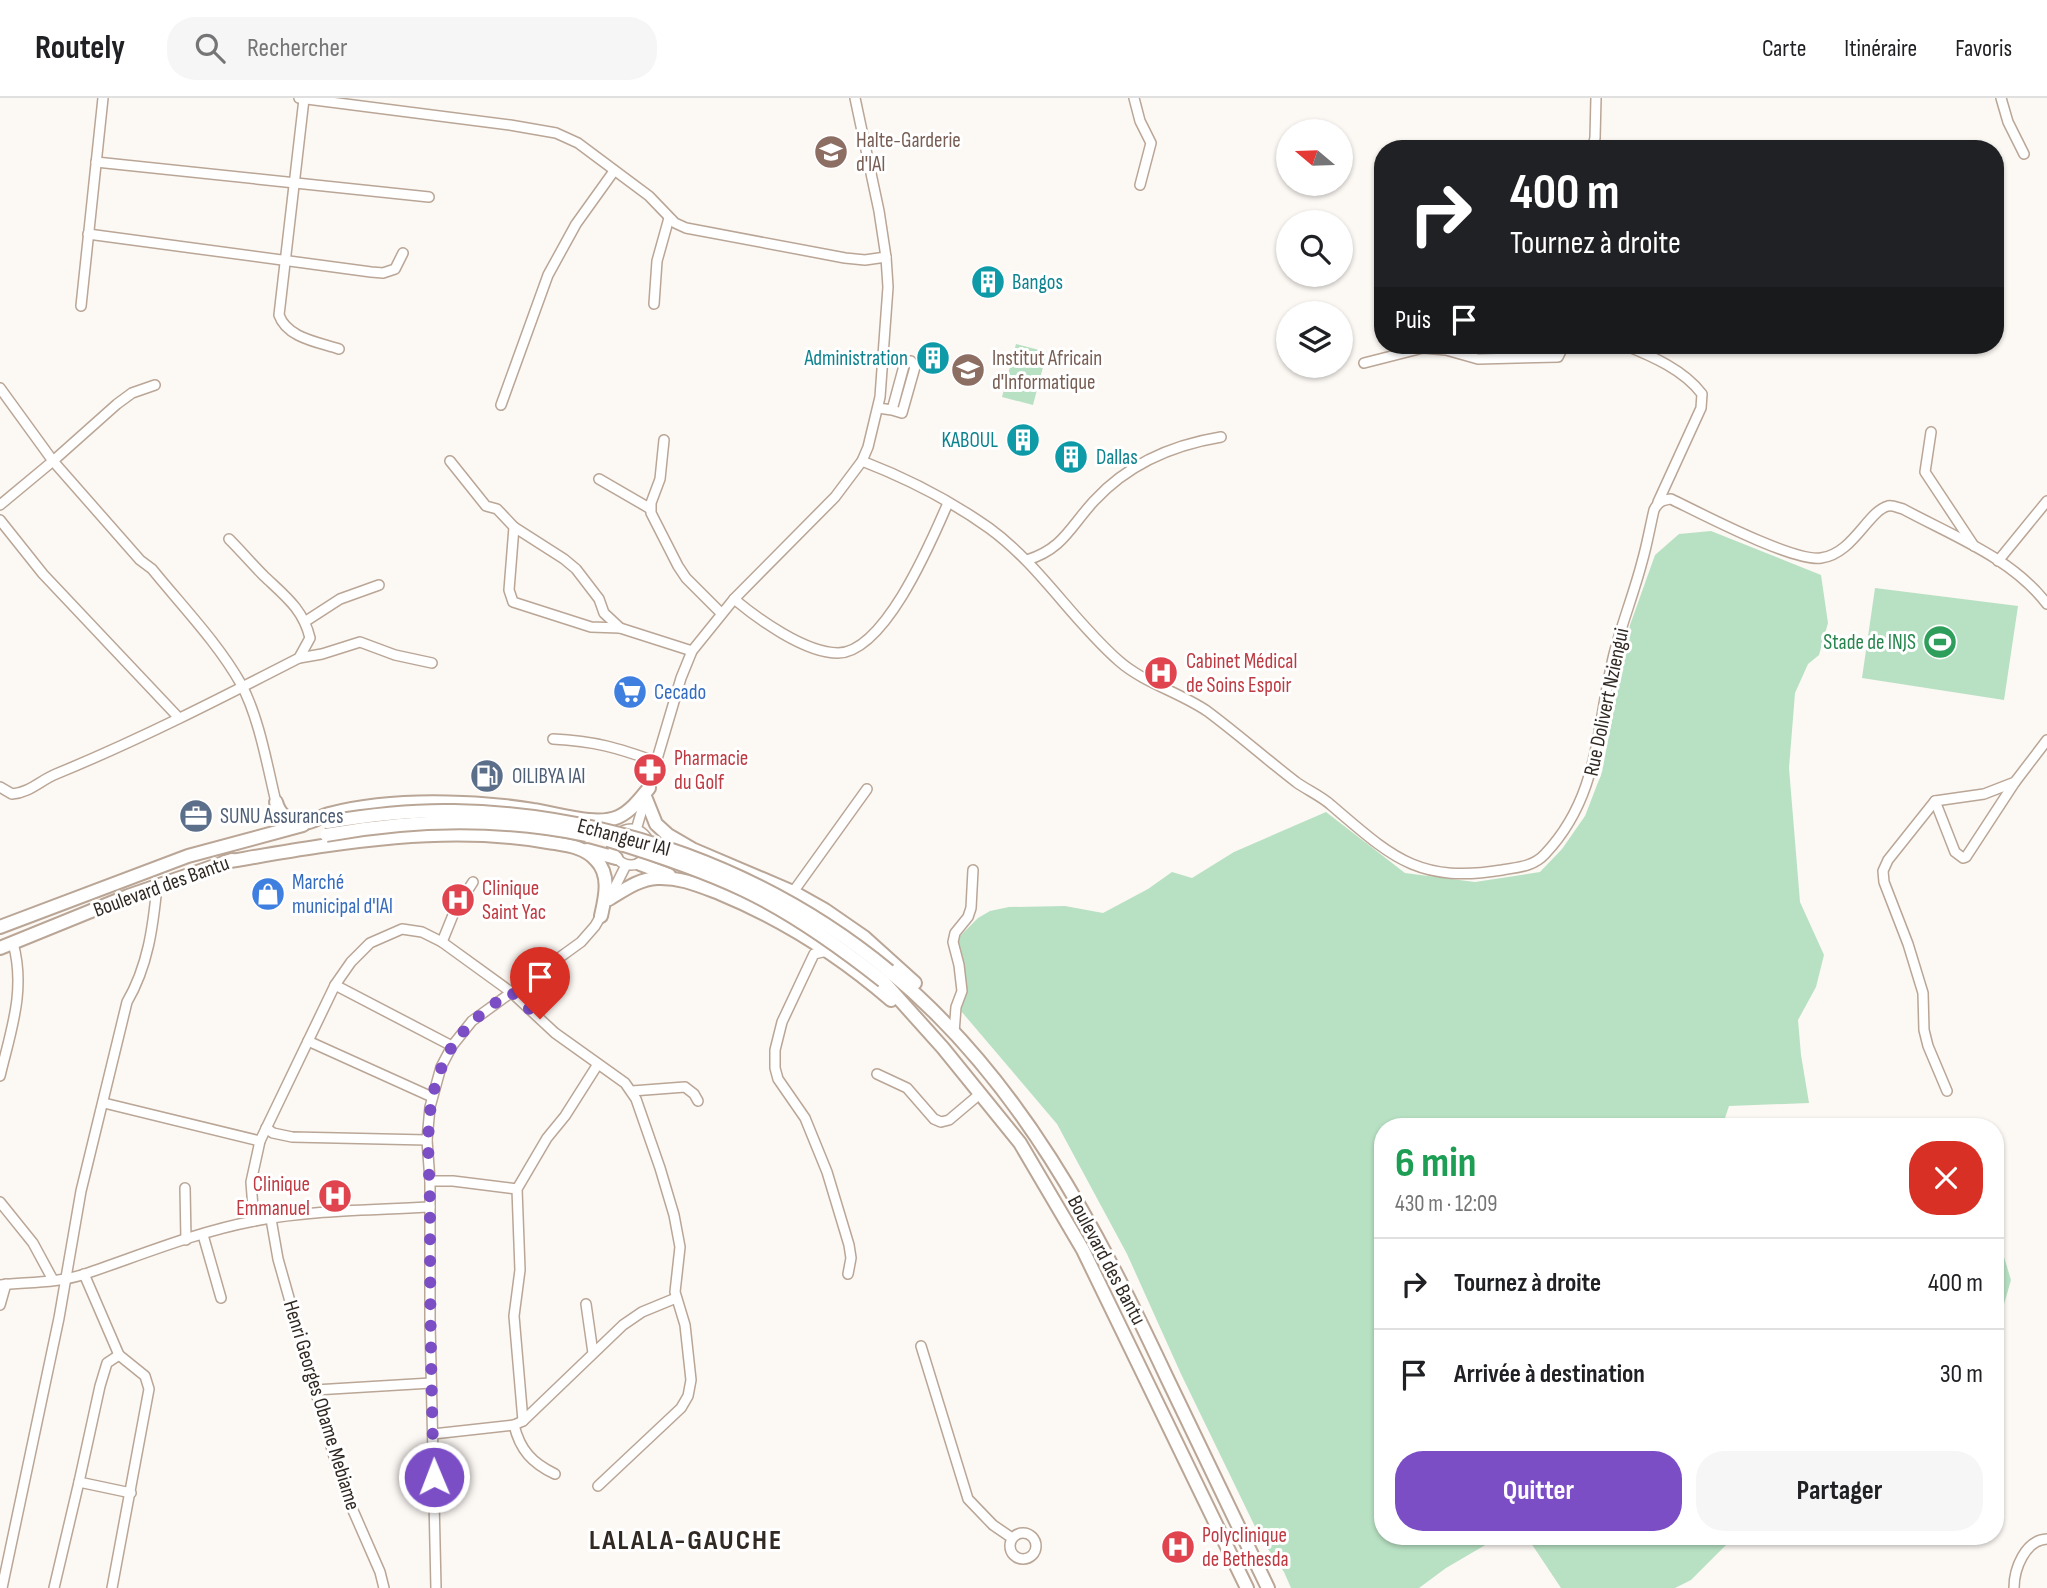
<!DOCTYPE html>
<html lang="fr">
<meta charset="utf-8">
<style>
:root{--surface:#fff;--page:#f6f6f6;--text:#202124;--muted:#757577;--line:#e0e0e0;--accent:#7b4ec6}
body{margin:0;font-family:"Sofia Sans Condensed",sans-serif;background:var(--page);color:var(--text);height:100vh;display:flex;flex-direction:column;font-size:26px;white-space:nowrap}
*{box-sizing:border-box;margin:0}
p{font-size:23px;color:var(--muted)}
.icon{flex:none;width:38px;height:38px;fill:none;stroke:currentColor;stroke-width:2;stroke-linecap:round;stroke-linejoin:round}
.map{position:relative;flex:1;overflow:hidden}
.side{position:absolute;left:1374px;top:1020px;width:630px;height:427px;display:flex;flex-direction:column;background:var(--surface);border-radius:28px;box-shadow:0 2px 5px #0004}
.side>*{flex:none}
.guide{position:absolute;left:1374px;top:42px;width:630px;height:214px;border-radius:28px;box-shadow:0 2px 5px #0004;background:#202124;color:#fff;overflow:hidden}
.needle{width:46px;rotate:289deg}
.buttons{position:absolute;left:1276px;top:21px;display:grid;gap:14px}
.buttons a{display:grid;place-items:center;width:77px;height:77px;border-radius:50%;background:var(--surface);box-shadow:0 2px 5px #0004;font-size:35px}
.pin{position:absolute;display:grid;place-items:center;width:60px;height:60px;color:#fff;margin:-72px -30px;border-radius:50% 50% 50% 0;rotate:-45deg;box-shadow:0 0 7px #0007}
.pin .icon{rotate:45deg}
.me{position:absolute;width:77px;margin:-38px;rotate:359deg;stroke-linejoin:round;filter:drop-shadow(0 0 5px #0008)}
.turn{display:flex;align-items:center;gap:24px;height:147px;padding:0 21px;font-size:32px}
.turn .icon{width:91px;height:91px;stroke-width:2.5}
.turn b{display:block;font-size:49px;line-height:60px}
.then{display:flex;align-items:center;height:66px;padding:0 21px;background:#0003;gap:14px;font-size:26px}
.round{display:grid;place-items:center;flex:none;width:74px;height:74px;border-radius:28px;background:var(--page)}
.head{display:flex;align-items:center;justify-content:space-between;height:119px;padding:0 21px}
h1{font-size:42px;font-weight:700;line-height:52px;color:#1e9e55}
.action{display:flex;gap:14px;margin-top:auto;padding:14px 21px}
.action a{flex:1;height:80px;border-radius:28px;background:var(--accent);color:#fff;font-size:28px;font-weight:700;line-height:80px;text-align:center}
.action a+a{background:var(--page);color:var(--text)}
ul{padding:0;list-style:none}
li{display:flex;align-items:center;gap:21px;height:91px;padding:0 21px;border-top:2px solid var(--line)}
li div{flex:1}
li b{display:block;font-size:26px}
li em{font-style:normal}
header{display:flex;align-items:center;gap:42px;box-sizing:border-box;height:98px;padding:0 35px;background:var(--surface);border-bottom:2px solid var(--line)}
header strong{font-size:33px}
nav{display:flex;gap:38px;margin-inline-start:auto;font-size:24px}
.search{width:490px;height:63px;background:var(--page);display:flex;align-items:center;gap:18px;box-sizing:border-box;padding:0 24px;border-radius:28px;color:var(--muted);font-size:26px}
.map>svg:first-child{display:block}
</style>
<header>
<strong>Routely</strong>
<div class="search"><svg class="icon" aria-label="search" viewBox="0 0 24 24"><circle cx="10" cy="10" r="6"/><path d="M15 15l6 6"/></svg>Rechercher</div>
<nav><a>Carte</a><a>Itinéraire</a><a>Favoris</a></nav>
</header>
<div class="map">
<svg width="2047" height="1490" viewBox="0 0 2047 1490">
<rect width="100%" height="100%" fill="#fcf8f4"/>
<g fill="#b8e1c3">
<path d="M1016 246 1047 254 1033 307 1002 299Z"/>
<path d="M1711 433 1821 477 1828 525 1819 557 1808 566 1795 595 1789 670 1800 804 1824 857 1816 889 1798 922 1801 957 1809 1005 1729 1008 1722 1029H1382V1438L1499 1439 1446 1470 1419 1490H1291L1284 1474 1261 1441 1181 1276 1127 1156 1057 1026 961 913C968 889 962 866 956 842L978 820 990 813 1009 809 1065 808 1103 815 1148 791 1172 774 1192 780 1234 754 1326 714 1405 775 1475 784 1540 774 1562 751 1585 718 1602 674 1630 527 1655 457 1679 436Z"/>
<path d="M1875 490 2018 508 2004 602 1862 580Z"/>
<path d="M1995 1135 1997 1136 2011 1182 1998 1227 1995 1229Z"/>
<path d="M1527 1439H1734L1691 1482 1675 1490H1561Z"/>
</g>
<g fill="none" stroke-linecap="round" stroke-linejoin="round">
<g stroke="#baa696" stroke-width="12">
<g id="minor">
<path d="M299 0 510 27 556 35 578 45 649 98 675 125 686 130 845 160 865 162 886 159"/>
<path d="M1134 0 1140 23 1151 45 1140 87"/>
<path d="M2001 0 2008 24 2024 56"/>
<path d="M304 1 279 217C287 240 318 244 339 251"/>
<path d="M1592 51 1595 40 1596 0"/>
<path d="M96 64 429 99"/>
<path d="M88 136 371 174 383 175 395 171 403 155"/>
<path d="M654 206 657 163 669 120"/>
<path d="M81 208 103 0"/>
<path d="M1624 247C1652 258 1684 272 1702 296L1701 310 1658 404"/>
<path d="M1364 265 1423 250 1446 252 1478 261 1558 259 1564 247"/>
<path d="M155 287 132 295 117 306 53 363 140 462 152 471C182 508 218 545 241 586 259 619 267 667 276 704"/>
<path d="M0 290 53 363 0 407"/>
<path d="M501 307 548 177 576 126 614 73"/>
<path d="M878 310 892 312 905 264 911 263 915 269 902 315 892 312"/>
<path d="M1931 334 1925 374 1974 448"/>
<path d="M664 342 660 381 651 405V415L678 468 686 480 721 515"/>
<path d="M450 363 486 408 497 411 514 429 509 492 513 504 591 529 620 530 692 553"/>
<path d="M862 363C906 380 951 403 989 430 1040 467 1072 522 1119 563 1144 585 1179 594 1207 613 1238 636 1266 661 1296 684 1307 692 1321 698 1331 707 1391 758 1417 786 1502 772 1518 769 1533 769 1545 756 1600 698 1596 629 1614 556 1622 525 1634 495 1642 464 1647 447 1650 429 1654 412 1658 404 1662 402 1671 401 1700 415 1793 464 1821 460 1853 456 1868 413 1888 408 1893 407 1898 410 1903 411 1953 438 2012 460 2047 506"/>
<path d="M599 381 649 410"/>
<path d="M0 422 43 476 179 620"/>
<path d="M514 429 564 461 576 471 599 501 604 515 620 530"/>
<path d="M1027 462C1063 451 1070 429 1094 403 1128 366 1172 347 1221 339"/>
<path d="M1998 463 2047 403"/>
<path d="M734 501C758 521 805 555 838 555 885 554 931 444 948 405"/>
<path d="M306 523 340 501 379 487"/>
<path d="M299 560 322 556 360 544 395 557 432 565"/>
<path d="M553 641C595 643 618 650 657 664"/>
<path d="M0 689 12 696C29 695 41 682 56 676 139 642 219 601 299 560L310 540C303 511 285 498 264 478 252 466 241 453 229 441"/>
<path d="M1935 703 1955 754 1963 760 1966 759 2015 684"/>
<circle cx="631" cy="749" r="18"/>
<path d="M636 732 681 580 692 553 734 501 835 399 862 363 868 349 880 299 888 189 886 159 879 113 855 0"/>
<path d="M793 794 867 691"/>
<path d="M609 801 626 767"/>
<path d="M442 844 455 812 473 784"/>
<path d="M827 853 814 856 782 924 775 952V970L778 981 805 1020 827 1074 849 1147 851 1160 848 1176"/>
<path d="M335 887 452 948"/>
<path d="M954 935 956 909 962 893 959 867 953 844 955 835 968 819 971 810 973 772"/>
<path d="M308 943 432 999"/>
<path d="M877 976 907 990 934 1021 941 1024 949 1022 981 995"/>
<path d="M0 978C11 932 26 892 13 845"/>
<path d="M632 993 685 989 694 996 698 1003"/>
<path d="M1947 993 1928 948 1924 932 1923 895 1908 846 1884 784 1883 773 1888 762 1935 703 1984 696 2015 684 2047 642"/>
<path d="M104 1005 260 1043"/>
<path d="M266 1030 273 1035 292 1039 427 1042"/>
<path d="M430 1083H453L517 1091"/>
<path d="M185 1090 186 1142"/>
<path d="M0 1104 33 1145 53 1182"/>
<path d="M271 1121 278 1161 335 1362 348 1401 380 1474 384 1490"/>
<path d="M254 1123 251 1084 260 1043 335 887 351 864 370 845 402 831 422 834 442 844 511 894 555 935 625 985 636 1001 660 1070 674 1117 680 1149 675 1194 685 1227 691 1282 688 1298 681 1310 598 1388"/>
<path d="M203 1137 221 1200"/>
<path d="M84 1176 119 1257 145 1278 149 1291 112 1490"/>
<path d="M0 1187C28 1184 58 1185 85 1176 141 1157 196 1134 254 1123 312 1112 371 1112 430 1109"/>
<path d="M586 1206 593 1255"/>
<path d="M0 1207 6 1186"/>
<path d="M921 1248 968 1401 993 1427 1012 1440"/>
<path d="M315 1292 431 1285"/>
<path d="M523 1323 514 1218 520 1172 517 1091 547 1040 565 1018 598 966"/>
<path d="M514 1327C520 1352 532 1365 555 1376"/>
<path d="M433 1336 514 1327 523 1323 623 1227 642 1214 676 1200"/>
<path d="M79 1384 100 1288 107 1265 119 1257"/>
<circle cx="1023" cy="1448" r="13"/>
<path d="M2 1490 59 1220 81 1093 127 904C148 868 153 829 157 788"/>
<path d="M54 1490 79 1384 131 1395"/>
<path d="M436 1490 430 1225V1083L427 1042 430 1009 441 969 452 948 472 923 581 844 595 828 603 814"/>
<path d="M2014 1490C2014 1471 2025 1442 2047 1441"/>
</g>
</g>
<g stroke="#baa696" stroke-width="16">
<g id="highway">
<path d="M646 701 656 726 668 737 692 751 793 794 825 812 864 839 915 885"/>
<path d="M276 704C279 716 289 725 302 723"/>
<path d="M294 724C309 728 316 720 329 716 371 705 420 703 463 705 487 706 510 708 533 712 556 715 596 729 618 719 631 713 640 701 649 690"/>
<path d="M587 752 616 760"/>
<path d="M225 764C331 746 440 725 548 744 565 747 584 748 596 762 611 777 605 800 601 818"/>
<path d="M640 766 669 777"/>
<path d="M609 801C624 792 639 781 657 780 680 779 698 787 719 795 782 821 839 857 891 902"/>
<path d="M0 829 188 758 303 727"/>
<path d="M0 850 128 798 232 762"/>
<path d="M889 873C1020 981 1096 1129 1167 1280 1201 1350 1234 1420 1268 1490"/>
<path d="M883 883 943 950 1020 1045 1083 1152 1247 1490"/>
</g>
</g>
<use href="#minor" stroke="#fff" stroke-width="9"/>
<use href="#highway" stroke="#fff" stroke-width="12"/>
<g stroke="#baa696" stroke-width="16" stroke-linecap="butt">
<g id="highway-bridge">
<path d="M327 724C369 717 412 712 454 713 611 716 768 773 889 873"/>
<path d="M326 737C413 721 500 719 587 737"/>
<path d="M608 742C654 756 700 771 744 792 794 816 840 849 883 883"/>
</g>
</g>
<use href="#highway-bridge" stroke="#fff" stroke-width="12"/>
</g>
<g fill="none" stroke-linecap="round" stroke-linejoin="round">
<path stroke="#7b4ec6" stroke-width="12" stroke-dasharray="0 21.6" d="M434 1379C431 1290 430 1201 430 1113 430 1064 422 1017 441 971 454 936 481 914 511 894L540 921"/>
</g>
<defs>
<g id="school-disc" transform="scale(1.75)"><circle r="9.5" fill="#8d6e63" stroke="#fff"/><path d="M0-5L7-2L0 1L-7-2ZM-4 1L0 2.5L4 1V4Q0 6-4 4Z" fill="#fff"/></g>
<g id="building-disc" transform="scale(1.75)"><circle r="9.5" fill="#0f9aa8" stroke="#fff"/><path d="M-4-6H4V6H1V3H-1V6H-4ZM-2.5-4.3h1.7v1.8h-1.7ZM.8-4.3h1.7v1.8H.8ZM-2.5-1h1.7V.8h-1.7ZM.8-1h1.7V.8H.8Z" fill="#fff"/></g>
<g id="university-disc" transform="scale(1.75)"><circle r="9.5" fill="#8d6e63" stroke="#fff"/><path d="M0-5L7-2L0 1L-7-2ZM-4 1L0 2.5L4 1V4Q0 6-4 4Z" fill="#fff"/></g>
<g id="stadium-disc" transform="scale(1.75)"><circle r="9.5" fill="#2e9e5b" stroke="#fff"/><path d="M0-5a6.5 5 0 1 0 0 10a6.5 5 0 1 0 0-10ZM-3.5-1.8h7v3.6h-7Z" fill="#fff"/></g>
<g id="hospital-disc" transform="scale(1.75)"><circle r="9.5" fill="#e0444e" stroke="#fff"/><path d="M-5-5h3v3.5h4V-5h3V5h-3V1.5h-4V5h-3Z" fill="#fff"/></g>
<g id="supermarket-disc" transform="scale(1.75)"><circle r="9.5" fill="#3f7fe0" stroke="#fff"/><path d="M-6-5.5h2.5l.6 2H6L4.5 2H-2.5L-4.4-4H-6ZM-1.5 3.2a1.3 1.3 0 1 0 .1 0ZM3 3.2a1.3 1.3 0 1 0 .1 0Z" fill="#fff"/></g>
<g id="pharmacy-disc" transform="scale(1.75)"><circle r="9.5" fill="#e0444e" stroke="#fff"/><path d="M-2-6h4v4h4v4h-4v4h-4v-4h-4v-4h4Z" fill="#fff"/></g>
<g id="fuel-disc" transform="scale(1.75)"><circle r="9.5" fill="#5c6f8a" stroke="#fff"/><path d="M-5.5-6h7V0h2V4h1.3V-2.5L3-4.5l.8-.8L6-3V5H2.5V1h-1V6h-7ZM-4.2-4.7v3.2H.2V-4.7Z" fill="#fff"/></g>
<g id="office-disc" transform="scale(1.75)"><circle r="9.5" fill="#5c6f8a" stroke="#fff"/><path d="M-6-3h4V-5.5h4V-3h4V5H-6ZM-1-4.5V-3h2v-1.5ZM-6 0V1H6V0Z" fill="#fff"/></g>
<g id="shop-disc" transform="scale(1.75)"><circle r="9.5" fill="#3f7fe0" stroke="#fff"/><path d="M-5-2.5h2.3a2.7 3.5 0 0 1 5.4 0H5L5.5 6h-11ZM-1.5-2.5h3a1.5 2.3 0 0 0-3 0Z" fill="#fff"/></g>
</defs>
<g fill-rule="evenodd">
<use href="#school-disc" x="831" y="54"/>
<use href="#building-disc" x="988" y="184"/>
<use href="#building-disc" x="933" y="260"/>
<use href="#university-disc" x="968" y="272"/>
<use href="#building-disc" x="1023" y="342"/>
<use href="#building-disc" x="1071" y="359"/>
<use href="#stadium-disc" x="1940" y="544"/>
<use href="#hospital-disc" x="1161" y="575"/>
<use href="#supermarket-disc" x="630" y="594"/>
<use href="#pharmacy-disc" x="650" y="672"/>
<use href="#fuel-disc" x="487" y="678"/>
<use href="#office-disc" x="196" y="718"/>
<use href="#shop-disc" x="268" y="796"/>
<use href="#hospital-disc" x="458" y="802"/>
<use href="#hospital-disc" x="335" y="1098"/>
<use href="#hospital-disc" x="1178" y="1449"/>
</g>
<g text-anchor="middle" stroke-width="6" stroke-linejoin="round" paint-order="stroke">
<g font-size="21" fill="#785e54" stroke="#fff" text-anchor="start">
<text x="856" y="49">Halte-Garderie<tspan x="856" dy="24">d'IAI</tspan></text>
<text x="992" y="267">Institut Africain<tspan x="992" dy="24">d'Informatique</tspan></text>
</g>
<g font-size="21" fill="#0d838f" stroke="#fff" text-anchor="start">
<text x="1012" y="191">Bangos</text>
<text x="908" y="267" text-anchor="end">Administration</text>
<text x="998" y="349" text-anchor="end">KABOUL</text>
<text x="1096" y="366">Dallas</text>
</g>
<g font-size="21" fill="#27864d" stroke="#fff" text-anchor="end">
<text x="1916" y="551">Stade de INJS</text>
</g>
<g font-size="21" fill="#be3a42" stroke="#fff" text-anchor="start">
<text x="1186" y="570">Cabinet Médical<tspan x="1186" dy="24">de Soins Espoir</tspan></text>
<text x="674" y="667">Pharmacie<tspan x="674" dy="24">du Golf</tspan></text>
<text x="482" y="797">Clinique<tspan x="482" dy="24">Saint Yac</tspan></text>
<text x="310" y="1093" text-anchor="end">Clinique<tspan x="310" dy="24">Emmanuel</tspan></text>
<text x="1202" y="1444">Polyclinique<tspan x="1202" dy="24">de Bethesda</tspan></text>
</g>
<g font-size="21" fill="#366cbe" stroke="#fff" text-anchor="start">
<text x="654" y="601">Cecado</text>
<text x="292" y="791">Marché<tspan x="292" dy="24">municipal d'IAI</tspan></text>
</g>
<g font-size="21" fill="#312923" stroke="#fff">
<text transform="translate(1606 604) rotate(-78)" y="7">Rue Dolivert Nziengui</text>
<text transform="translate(624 739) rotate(15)" y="7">Echangeur IAI</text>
<text transform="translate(161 788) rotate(-20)" y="7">Boulevard des Bantu</text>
<text transform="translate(1107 1162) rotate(62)" y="7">Boulevard des Bantu</text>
<text transform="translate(322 1307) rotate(73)" y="7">Henri Georges Obame Mebiame</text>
</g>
<g font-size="21" fill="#4e5e75" stroke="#fff" text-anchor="start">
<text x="512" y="685">OILIBYA IAI</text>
<text x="220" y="725">SUNU Assurances</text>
</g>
<g font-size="28" font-weight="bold" letter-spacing="2" fill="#312923" stroke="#fff">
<text x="686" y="1451">LALALA-GAUCHE</text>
</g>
</g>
</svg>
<div class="buttons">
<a><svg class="needle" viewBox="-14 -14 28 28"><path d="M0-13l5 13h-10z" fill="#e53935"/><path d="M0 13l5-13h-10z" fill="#757577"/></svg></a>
<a><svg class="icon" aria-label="search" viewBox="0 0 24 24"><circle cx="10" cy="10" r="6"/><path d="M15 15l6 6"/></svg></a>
<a><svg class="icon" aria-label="layers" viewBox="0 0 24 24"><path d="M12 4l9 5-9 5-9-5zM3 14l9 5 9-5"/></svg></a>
</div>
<div class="pin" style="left:540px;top:921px;background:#d93025"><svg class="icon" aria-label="arrive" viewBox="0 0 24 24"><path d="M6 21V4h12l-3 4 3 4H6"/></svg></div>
<svg class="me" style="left:434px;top:1379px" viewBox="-20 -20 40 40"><circle r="17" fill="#7b4ec6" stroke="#fff" stroke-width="3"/><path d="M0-11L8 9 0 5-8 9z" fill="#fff"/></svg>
<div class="guide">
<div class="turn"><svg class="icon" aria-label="right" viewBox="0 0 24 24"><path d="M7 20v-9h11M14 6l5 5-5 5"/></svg><div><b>400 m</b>Tournez à droite</div></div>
<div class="then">Puis<svg class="icon" aria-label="arrive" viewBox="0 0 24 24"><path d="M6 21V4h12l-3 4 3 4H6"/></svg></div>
</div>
<section class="side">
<div class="head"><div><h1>6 min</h1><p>430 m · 12:09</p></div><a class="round" style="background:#d93025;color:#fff"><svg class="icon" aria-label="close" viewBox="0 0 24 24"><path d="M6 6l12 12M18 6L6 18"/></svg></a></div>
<ul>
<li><svg class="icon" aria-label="right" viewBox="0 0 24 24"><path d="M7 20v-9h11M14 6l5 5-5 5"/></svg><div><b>Tournez à droite</b></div><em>400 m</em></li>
<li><svg class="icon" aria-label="arrive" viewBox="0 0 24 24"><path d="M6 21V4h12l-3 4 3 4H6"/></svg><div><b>Arrivée à destination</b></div><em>30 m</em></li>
</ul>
<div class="action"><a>Quitter</a><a>Partager</a></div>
</section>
</div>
